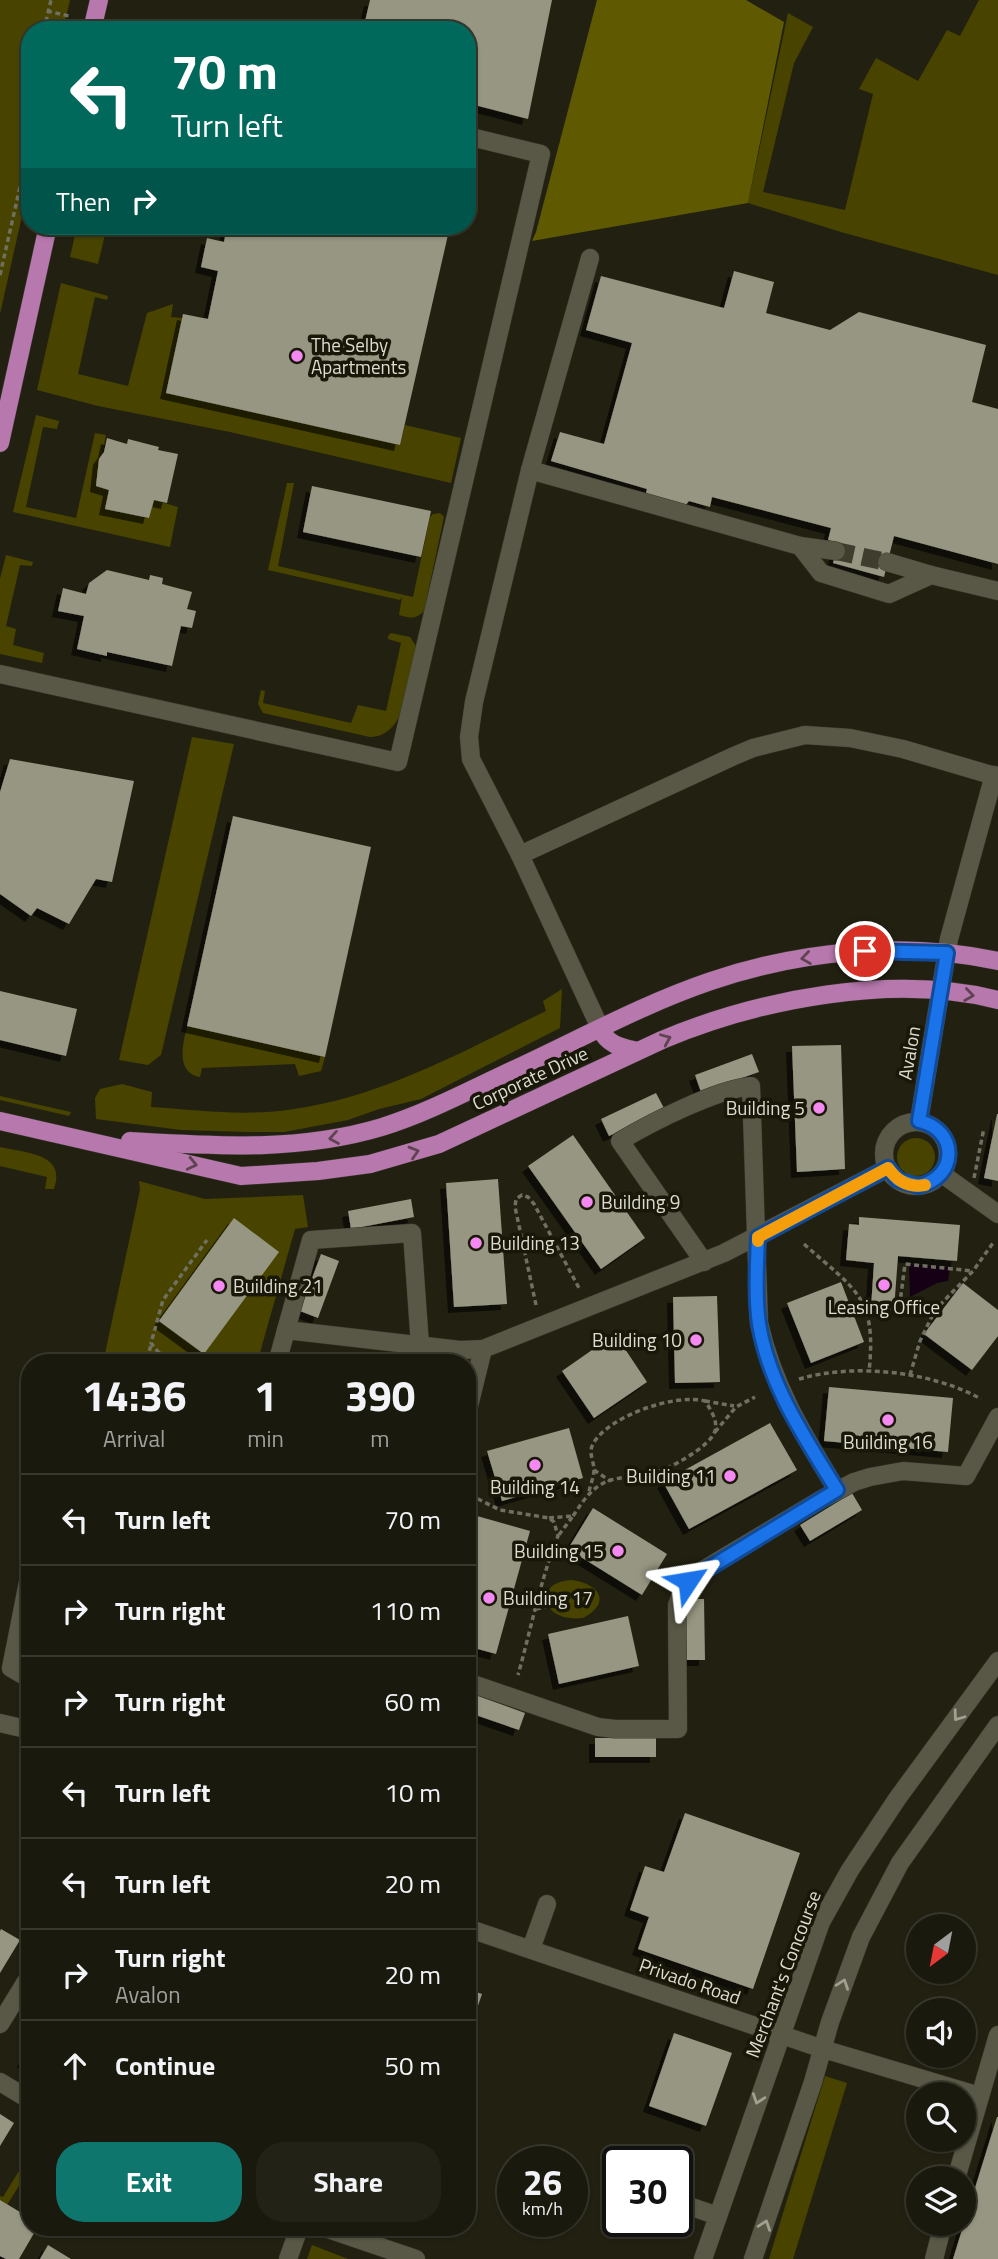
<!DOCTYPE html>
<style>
:root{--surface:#1a190d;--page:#232216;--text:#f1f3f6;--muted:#9fa09d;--line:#38382e;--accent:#0f766e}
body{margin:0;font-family:"Titillium Web",sans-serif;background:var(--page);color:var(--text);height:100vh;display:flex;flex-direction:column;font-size:26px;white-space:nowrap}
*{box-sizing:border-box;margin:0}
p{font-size:23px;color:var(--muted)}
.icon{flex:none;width:38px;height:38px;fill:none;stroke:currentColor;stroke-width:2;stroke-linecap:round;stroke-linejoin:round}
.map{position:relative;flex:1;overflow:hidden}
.side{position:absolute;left:21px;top:1354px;width:455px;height:882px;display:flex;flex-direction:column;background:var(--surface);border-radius:28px;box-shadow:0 2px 5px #0004,0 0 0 2px var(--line)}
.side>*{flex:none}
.top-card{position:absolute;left:21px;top:21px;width:455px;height:214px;border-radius:28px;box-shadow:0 2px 5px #0004,0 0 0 2px var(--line);background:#00695c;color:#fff;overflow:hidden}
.needle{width:46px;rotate:212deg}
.buttons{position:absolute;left:906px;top:1914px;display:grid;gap:14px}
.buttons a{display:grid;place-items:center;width:70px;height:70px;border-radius:50%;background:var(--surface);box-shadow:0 2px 5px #0004,0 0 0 2px var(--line);font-size:35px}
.speed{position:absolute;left:497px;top:2146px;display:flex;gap:14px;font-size:35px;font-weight:700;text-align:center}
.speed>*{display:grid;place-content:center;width:91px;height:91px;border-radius:50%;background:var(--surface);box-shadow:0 2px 5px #0004,0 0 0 2px var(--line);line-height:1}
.speed small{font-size:18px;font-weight:400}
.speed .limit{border:4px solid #111;border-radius:10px;background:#fff;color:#111}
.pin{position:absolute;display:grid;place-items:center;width:60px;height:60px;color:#fff;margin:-30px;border:4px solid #fff;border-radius:50%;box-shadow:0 2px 7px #0007}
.me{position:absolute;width:77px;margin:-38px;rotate:57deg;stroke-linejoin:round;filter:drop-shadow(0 0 5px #0008)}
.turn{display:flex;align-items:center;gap:24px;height:147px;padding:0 35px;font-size:32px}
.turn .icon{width:91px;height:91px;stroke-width:2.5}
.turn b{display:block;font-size:49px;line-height:60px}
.then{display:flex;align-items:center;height:66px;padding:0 35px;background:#0003;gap:14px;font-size:26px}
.eta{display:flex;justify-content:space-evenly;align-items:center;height:119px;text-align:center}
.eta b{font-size:42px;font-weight:700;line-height:49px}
.button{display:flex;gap:14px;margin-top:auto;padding:14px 35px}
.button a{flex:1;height:80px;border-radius:28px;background:var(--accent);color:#fff;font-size:28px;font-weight:700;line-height:80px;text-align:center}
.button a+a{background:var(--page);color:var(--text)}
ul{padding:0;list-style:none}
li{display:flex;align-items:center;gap:21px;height:91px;padding:0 35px;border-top:2px solid var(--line)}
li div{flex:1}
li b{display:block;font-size:26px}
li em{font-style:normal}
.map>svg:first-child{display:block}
</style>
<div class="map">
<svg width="998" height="2259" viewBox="0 0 998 2259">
<defs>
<filter id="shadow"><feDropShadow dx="-6" dy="6" stdDeviation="0" flood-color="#0009"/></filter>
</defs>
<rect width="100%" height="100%" fill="#222111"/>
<g fill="#484400">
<path d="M0 0H70L63 30H30V180L0 314Z"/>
<path d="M979 0H998V275L841 232 748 203 788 13 813 27 794 63 763 192 845 210 873 94 859 89 876 58 918 81 947 30 960 36Z"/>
<path d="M77 226H107L98 264 70 257Z"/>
<path d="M61 283 108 296 107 300 95 297 78 374 128 386 147 313 173 304 171 317 182 318 166 393 400 445 405 425 461 438 451 483 230 432 98 406 37 390Z"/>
<path d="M36 415 59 421 57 429 43 427 26 507 76 518 95 433 106 435 96 486 109 490 106 509 148 518 154 500 178 507 170 547 13 512Z"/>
<path d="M287 483H294L278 566 413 597 430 517 433 514 440 513 444 517 424 611C415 620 410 618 399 615L402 597 400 600 268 570Z"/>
<path d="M6 555 33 562 32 566 20 565 6 626 16 629 13 645 44 653 42 663 0 654V579Z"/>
<path d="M391 633 410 637 416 646C410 675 408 737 370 737L263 713 258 704 261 690 265 691 263 703 351 723 358 705 386 711 401 643 388 639V636Z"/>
<path d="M192 737 234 744 161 1055 148 1065 119 1060Z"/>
<path d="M562 989 560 1028 421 1099 379 1109 348 1120 284 1132H248L181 1130 96 1119 95 1098 100 1089 122 1084 152 1092 151 1107C199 1110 246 1117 294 1109 384 1096 465 1050 546 1011L543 1001Z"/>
<path d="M187 1026 325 1057 321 1071 299 1076 295 1064 202 1068 200 1077C175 1072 183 1044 187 1026Z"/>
<path d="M0 1096 71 1112 69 1116 0 1100Z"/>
<circle cx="916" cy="1157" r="19"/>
<path d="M0 1147C25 1153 67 1153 54 1189H45L47 1177 0 1166Z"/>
<path d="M139 1181 205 1199 303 1195 308 1227 295 1229 257 1363H103L140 1190Z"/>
<path d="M571 1580C598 1583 613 1602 583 1618 541 1623 531 1583 571 1580Z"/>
<path d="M825 2076 847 2083 793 2259H769Z"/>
<path d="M30 2153V2168L7 2205 0 2200V2196L3 2197Z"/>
<path d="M312 2245 348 2259H307Z"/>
</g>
<path fill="#5f5a01" d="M597 0H746L784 22 748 203 532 241 536 232Z"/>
<path fill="#150015" d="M909 1264 950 1267 948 1281 937 1283 910 1297Z"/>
<g fill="#979682" filter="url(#shadow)">
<path d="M370 0H552L528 119 467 103V30H363Z"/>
<path d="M227 226H450L400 445 166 393 183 314 208 319 218 271 201 267 207 238 224 242Z"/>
<path d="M734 271 774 282 766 313 830 330 859 312 986 345 972 402 998 409V564L894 536 884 577 833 563 838 543 828 540 831 528 712 497 710 507 689 501 684 507 645 497 647 489 551 461 560 432 604 444 632 343 586 330 601 276 724 308Z"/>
<path d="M107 438 127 444 128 439 159 447 158 450 178 454 167 503 154 500 149 518 105 509 109 490 96 486 99 459 104 452Z"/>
<path d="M312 486 431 511 421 557 303 532Z"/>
<path d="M107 570 149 580 150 575 163 578 162 584 192 592 187 609 196 611 192 628 181 626 172 666 107 652V656L77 649 84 616 58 611 63 588 86 594 89 583Z"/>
<path d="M10 759 134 781 112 882 96 879 69 924 37 908 31 916 0 894V792Z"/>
<path d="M233 816 371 847 325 1057 187 1026Z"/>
<path d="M0 991 77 1009 66 1056 0 1040Z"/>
<path d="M841 1045 845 1169 797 1172 792 1046Z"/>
<path d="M752 1054 759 1072 701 1092 695 1075Z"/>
<path d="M656 1093 665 1110 609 1136 601 1119Z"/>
<path d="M997 1114H998V1181L984 1178Z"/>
<path d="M573 1135 645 1238 601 1269 528 1166Z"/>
<path d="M498 1179 507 1304 454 1307 446 1183Z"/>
<path d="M411 1199 414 1217 351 1229 348 1211Z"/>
<path d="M859 1217 960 1225 957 1261 898 1256 894 1310 871 1308 874 1263 846 1260 849 1224 859 1225Z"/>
<path d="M234 1218 279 1252 204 1354 159 1321Z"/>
<path d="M321 1254 339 1261 318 1318 300 1311Z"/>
<path d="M841 1282 864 1342 811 1363 787 1303Z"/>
<path d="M963 1283 998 1310V1336L972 1370 924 1334Z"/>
<path d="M717 1296 720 1382 675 1383 673 1297Z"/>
<path d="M615 1334 647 1382 594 1418 562 1371Z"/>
<path d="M829 1387 953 1398 948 1452 824 1441Z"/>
<path d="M770 1423 797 1470 689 1529 663 1482Z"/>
<path d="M569 1428 583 1478 502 1501 487 1451Z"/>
<path d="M852 1493 862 1510 810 1541 800 1525Z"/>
<path d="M593 1508 667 1554 642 1595 568 1549Z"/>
<path d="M477 1516 530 1531 496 1654 467 1646V1549Z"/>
<path d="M685 1599H704L705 1660H686Z"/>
<path d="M628 1616 639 1666 559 1684 548 1634Z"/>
<path d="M467 1692 525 1713 519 1730 467 1712Z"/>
<rect x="595" y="1738" width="61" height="19"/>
<path d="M685 1813 800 1853 753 1989 638 1949 649 1917 630 1910 645 1866 664 1872Z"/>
<path d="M1 1929 20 1940 0 1973V1931Z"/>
<path d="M467 1989 482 1994 468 2035H467Z"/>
<path d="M674 2033 732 2053 706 2126 649 2106Z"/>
<path d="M30 2050V2065L23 2061Z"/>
<path d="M0 2114 14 2123 0 2146Z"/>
<path d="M998 2117V2259H953L997 2117Z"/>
<path d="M0 2200 30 2218V2228H37L19 2259H6L0 2256Z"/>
<path d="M48 2245 71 2259H40Z"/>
</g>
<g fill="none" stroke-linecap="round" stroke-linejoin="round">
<path stroke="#3e3d2e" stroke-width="18" stroke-dasharray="18 9" stroke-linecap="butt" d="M836 551 887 562"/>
<g stroke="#3a392f" stroke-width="19">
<g id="minor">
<path d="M590 258 530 470 474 702 469 737 471 759 520 855 601 1030"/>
<path d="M530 470 800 546 836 551"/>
<path d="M800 546 821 573 889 594 931 575 998 591"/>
<path d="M887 562 931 575"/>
<path d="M0 674 398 762 541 154 467 136"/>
<path d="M520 855 734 756 753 748 805 735 850 738 903 749 998 777"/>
<path d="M919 1121 949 939 994 775"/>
<circle cx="916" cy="1154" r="32"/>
<path d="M942 1174 998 1214"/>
<path d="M704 1262 620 1141C652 1122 715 1090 751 1086L759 1323C773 1386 804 1436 837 1490"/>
<path d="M286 1330 460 1350 483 1349 724 1253 888 1168"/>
<path d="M277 1363 311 1240 412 1233 420 1345"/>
<path d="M467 1414 483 1349"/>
<path d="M30 1572 11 1668 30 1679"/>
<path d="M467 1682 598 1727 615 1729H678L677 1605 684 1586 693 1576 822 1499 854 1482 870 1477 903 1471 966 1476 998 1417"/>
<path d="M0 1723 30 1730"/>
<path d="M467 1928 823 2049 980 2096"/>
<path d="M531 1949 547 1904"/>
<path d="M0 2024 30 1975"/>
<path d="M0 2082 30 2100"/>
<path d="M956 2179 998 2035"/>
<path d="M677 2202 718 2216"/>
<path d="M325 2228 416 2259"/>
<path d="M288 2259 299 2228"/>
<path d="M703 2259 821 1922 850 1870 897 1799 998 1661"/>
<path d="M753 2259 813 2082 830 2022 861 1937 900 1863 998 1725"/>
<path d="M934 2259 943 2224"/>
</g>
</g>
<g stroke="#3a392f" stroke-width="19">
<g id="major">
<path d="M92 30 99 0"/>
<path d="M0 443 48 226"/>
<path d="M601 1030C608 1045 621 1047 637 1051"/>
<path d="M0 1121 241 1176 318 1171 370 1164 439 1144 662 1040C759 999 894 973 998 1000"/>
<path d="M130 1141C215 1146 299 1152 382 1127 427 1113 470 1090 513 1070 578 1040 643 1004 711 981 803 950 903 941 998 961"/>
</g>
</g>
<g stroke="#707062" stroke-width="3.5" stroke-dasharray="5 3.5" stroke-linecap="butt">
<path d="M47 11 69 16"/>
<path d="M44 30 51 0"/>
<path d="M0 275 30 143"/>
<path d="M974 1178 984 1128"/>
<path d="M804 1244C856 1291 877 1296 869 1372"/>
<path d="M536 1305 515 1207 516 1199 522 1195 528 1197 534 1204 579 1288"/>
<path d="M895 1310H899L905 1264 973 1271"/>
<path d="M159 1353 151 1343 163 1300 207 1240"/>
<path d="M147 1359 151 1345"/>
<path d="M146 1363 147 1359 159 1353 190 1363"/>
<path d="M910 1375 920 1341 935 1310 973 1271 993 1243"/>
<path d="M799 1379C854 1363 931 1371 981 1399"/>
<path d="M705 1401 734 1406"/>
<path d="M715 1432 736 1407 755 1397"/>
<path d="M594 1470 610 1481"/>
<path d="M470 1495 500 1510 549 1518 554 1522 558 1536C540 1581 531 1629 518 1675"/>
<path d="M573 1516C584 1500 592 1486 611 1480 625 1476 640 1477 654 1473 669 1469 710 1447 715 1431 718 1421 711 1410 705 1401 676 1393 608 1416 593 1444 588 1453 594 1461 594 1470 594 1477 590 1485 589 1492"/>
<path d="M549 1518 573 1516 558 1536"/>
<path d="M536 1609 548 1606"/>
</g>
<use href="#minor" stroke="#595846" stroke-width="18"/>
<use href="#major" stroke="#b778ad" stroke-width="18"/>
</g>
<defs><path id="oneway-chevron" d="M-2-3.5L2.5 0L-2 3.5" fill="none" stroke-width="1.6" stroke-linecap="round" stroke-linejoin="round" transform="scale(1.75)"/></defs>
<g stroke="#604352">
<use href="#oneway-chevron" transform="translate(806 958) rotate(172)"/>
<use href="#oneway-chevron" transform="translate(969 995) rotate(8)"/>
<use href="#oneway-chevron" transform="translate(666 1039) rotate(-23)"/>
<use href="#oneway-chevron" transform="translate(334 1138) rotate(170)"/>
<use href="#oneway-chevron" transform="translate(414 1152) rotate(-17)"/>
<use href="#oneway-chevron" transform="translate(192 1164) rotate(13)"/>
</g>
<g stroke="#a1a192">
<use href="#oneway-chevron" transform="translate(958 1716) rotate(126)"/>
<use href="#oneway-chevron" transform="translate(843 1984) rotate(-71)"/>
<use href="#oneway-chevron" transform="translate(758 2099) rotate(109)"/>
<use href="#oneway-chevron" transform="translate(765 2225) rotate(-71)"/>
</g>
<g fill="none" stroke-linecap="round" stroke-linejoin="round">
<g stroke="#114b97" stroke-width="18">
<path id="route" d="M688 1581 837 1490C805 1438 769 1385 759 1324 755 1295 757 1265 758 1237L888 1168 898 1180 918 1186C958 1178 959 1130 919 1121L947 953 865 951"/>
</g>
<use href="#route" stroke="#1a73e8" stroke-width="12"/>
<path stroke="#f59e0b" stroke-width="12" d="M758 1241V1237L888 1168C897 1181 909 1188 925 1185"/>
</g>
<g fill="#f489f1" stroke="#191808" stroke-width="2.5">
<circle cx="297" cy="356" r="7"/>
<circle cx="819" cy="1108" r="7"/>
<circle cx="587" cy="1202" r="7"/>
<circle cx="476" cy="1243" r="7"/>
<circle cx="884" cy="1285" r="7"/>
<circle cx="219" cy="1286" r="7"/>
<circle cx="696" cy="1340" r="7"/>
<circle cx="888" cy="1420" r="7"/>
<circle cx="535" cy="1465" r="7"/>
<circle cx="730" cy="1476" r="7"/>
<circle cx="618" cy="1551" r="7"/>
<circle cx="489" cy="1598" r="7"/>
</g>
<g text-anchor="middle" stroke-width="7" stroke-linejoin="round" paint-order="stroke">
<g font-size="19" fill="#dcdcd1" stroke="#191808" text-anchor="start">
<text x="311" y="352">The Selby<tspan x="311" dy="22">Apartments</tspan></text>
<text x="805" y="1115" text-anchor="end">Building 5</text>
<text x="601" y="1209">Building 9</text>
<text x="490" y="1250">Building 13</text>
<text x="233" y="1293">Building 21</text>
<text x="884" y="1314" text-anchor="middle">Leasing Office</text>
<text x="682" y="1347" text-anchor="end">Building 10</text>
<text x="888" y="1449" text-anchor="middle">Building 16</text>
<text x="716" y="1483" text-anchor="end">Building 11</text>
<text x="535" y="1494" text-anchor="middle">Building 14</text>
<text x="604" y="1558" text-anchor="end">Building 15</text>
<text x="503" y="1605">Building 17</text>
</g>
<g font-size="19" fill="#dcdcd1" stroke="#191808">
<text transform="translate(909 1053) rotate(-80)" y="7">Avalon</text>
<text transform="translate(530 1078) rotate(-25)" y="7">Corporate Drive</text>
<text transform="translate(783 1974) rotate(-69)" y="7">Merchant's Concourse</text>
<text transform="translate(690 1981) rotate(19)" y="7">Privado Road</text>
</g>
</g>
</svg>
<div class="buttons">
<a><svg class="needle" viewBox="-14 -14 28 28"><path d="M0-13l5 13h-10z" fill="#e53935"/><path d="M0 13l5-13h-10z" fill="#9fa09d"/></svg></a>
<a><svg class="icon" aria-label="sound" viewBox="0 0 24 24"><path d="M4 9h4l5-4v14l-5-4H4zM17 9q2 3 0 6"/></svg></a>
<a><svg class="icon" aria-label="search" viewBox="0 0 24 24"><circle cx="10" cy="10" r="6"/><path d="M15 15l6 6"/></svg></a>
<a><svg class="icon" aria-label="layers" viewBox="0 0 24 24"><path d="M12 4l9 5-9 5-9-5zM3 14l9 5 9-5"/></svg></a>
</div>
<div class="speed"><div>26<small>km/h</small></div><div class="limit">30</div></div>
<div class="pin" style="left:865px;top:951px;background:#d93025"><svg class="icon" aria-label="arrive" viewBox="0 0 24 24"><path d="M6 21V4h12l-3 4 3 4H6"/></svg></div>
<svg class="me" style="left:688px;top:1581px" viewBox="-20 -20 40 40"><path d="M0-17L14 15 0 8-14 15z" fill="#1a73e8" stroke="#fff" stroke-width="4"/></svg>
<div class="top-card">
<div class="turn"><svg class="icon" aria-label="left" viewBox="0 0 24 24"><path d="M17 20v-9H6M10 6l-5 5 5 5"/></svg><div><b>70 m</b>Turn left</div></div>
<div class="then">Then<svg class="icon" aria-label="right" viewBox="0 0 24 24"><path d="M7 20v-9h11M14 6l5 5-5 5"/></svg></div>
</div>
<section class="side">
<div class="eta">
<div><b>14:36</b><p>Arrival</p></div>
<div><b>1</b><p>min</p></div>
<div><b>390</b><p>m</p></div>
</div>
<ul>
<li><svg class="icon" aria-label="left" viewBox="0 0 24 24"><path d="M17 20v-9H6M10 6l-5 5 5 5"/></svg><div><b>Turn left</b></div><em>70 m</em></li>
<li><svg class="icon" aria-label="right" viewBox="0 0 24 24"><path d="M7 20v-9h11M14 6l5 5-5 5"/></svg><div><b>Turn right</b></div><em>110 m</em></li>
<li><svg class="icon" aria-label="right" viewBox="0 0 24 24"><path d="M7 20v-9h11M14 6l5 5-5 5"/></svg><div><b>Turn right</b></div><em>60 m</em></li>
<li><svg class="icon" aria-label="left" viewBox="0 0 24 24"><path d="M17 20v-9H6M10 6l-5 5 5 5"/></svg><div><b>Turn left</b></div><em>10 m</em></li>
<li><svg class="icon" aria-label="left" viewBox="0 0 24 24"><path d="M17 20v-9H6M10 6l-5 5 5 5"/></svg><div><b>Turn left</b></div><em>20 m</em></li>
<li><svg class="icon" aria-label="right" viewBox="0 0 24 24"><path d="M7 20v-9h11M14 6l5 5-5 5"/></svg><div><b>Turn right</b><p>Avalon</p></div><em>20 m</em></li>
<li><svg class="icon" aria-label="ahead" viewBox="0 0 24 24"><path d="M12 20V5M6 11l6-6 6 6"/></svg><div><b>Continue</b></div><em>50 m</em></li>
</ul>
<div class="button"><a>Exit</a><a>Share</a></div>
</section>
</div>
